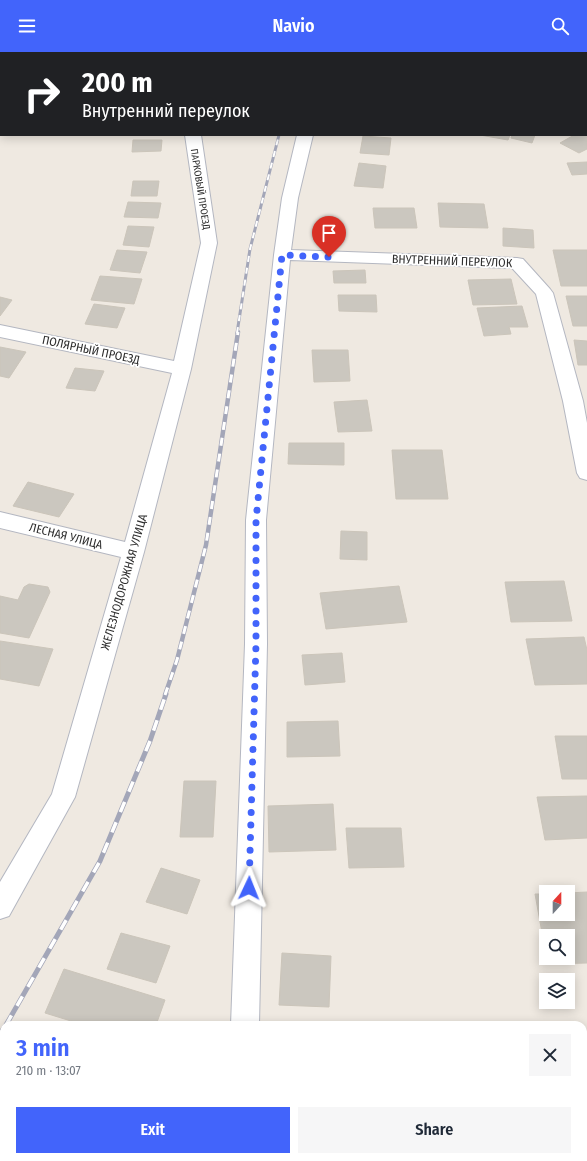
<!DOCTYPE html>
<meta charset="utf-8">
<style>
:root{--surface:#fff;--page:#f6f6f7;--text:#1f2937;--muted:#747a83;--accent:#4264fb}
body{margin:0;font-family:"Fira Sans Condensed",sans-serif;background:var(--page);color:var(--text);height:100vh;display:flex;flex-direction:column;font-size:15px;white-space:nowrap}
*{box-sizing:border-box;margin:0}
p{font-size:13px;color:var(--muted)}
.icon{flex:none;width:22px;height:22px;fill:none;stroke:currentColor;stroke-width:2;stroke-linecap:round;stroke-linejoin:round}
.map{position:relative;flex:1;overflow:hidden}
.sheet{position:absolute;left:0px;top:969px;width:587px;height:140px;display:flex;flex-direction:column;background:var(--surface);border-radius:12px 12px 0 0;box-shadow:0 2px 10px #0003}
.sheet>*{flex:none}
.banner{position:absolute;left:0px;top:0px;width:587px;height:84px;box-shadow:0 2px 10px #0003;background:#202124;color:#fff;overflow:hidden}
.needle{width:26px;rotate:21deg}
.tools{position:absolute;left:539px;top:833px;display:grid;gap:8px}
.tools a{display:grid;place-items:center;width:36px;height:36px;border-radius:0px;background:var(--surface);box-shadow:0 2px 10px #0003;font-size:20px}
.pin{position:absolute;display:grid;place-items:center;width:34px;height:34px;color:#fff;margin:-41px -17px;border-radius:50% 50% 50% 0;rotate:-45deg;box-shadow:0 0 4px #0007}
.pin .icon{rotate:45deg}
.me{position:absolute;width:44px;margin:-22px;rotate:2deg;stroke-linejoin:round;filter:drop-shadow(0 0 3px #0008)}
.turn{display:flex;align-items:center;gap:14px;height:84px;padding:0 16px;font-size:18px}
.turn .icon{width:52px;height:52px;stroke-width:2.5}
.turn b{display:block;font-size:28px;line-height:34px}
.round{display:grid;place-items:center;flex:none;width:42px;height:42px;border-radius:0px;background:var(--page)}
.overview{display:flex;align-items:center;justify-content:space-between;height:68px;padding:0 16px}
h1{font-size:24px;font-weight:600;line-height:30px;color:var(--accent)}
.action{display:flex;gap:8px;margin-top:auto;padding:8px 16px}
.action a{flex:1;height:46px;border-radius:0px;background:var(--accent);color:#fff;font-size:16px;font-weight:600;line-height:46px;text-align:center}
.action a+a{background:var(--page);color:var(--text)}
header{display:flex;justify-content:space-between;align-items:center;height:52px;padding:0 16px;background:var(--accent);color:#fff;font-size:18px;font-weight:600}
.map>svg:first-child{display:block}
</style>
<header><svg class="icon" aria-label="menu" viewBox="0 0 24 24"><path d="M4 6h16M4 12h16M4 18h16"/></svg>Navio<svg class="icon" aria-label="search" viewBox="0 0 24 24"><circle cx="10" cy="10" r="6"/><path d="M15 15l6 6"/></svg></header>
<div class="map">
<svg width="587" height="1109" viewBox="0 0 587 1109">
<rect width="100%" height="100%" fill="#efe9e1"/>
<g fill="#cbc7bf" stroke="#cbc5ba">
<path d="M500 0H539V1Z"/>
<path d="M587 82V97L579 101 560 91 574 83Z"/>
<path d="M480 83H510L508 88Z"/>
<path d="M512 83H535L532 91 511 86Z"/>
<path d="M363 84 391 86 389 103 360 101Z"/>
<path d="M133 88H162L161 99 132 100Z"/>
<path d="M587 110V122L572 123 567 111Z"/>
<path d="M359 111 386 114 383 136 354 134Z"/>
<path d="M133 129H159L157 144H131Z"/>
<path d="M128 150 161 151 158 166 124 165Z"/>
<path d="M438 151 484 152 488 176 440 175Z"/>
<path d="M373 156H414L417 176H375Z"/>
<path d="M128 174 154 175 149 195 123 193Z"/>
<path d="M503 176 533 178 534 196 503 194Z"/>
<path d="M117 198 147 200 140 221 110 218Z"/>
<path d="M553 198H587V234H561Z"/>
<path d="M365 218 366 231H334L333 219Z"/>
<path d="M100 224 142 227 134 252 91 248Z"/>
<path d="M511 227 517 252 473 253 468 228Z"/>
<path d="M338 243H376L377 260 339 259Z"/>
<path d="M566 244H587V274H573Z"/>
<path d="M0 245 12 248 0 264Z"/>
<path d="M94 252 125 256 117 276 85 272Z"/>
<path d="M522 254 528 275H509L511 282 484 284 477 256Z"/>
<path d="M574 288 587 289V313H578Z"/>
<path d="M0 295 26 300 9 326 0 324Z"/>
<path d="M312 298H348L350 329 314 330Z"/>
<path d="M75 316 104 319 95 339 66 336Z"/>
<path d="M367 348 372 379 338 380 334 350Z"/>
<path d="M289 391H344V413L288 412Z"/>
<path d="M392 398H442L448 447H396Z"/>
<path d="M28 430 74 442 59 465 13 454Z"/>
<path d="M341 479 367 480V508L340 507Z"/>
<path d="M564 529 572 569 511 570 505 530Z"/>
<path d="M29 532 48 535 50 540 29 586 0 581V544L18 548 24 535Z"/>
<path d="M399 534 407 570 326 577 320 541Z"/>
<path d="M584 585 587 598V632L535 633 526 587Z"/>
<path d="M0 589 53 597 39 634 0 627Z"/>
<path d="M342 601 345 630 305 633 302 603Z"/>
<path d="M338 669 340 704 287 705V670Z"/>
<path d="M555 684H587V727H562Z"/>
<path d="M184 729H216L213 785H180Z"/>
<path d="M587 744V786L545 788 537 745Z"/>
<path d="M333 752 336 798 269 800 268 754Z"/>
<path d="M346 776H401L404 815 349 816Z"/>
<path d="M161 816 200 828 187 862 146 850Z"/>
<path d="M587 840V911L548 912 546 906H568V884H546V903L535 842H546V862H568V841Z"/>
<path d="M121 881 170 894 156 931 107 917Z"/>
<path d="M282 901 331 904 329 955 279 953Z"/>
<path d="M64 917 165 948 156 973H84L45 961Z"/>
<rect x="97" y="1105" width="72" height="4"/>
</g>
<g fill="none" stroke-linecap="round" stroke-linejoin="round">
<g stroke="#b4b7c1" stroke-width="2">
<g id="minor">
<rect x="160" y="0" width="14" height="1"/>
<rect x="586" y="68" width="1" height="10"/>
<path d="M185 83H201L217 191 191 317 144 500 75 745 9 864 0 867V830L52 742 121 505 0 476V460L125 490 172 321 0 285V273L174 309 201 191Z"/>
<path d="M297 83H313L298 146 291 198 517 206 523 207 550 237 553 241 583 349 587 371V428L580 426 577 421 563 349 536 242 512 216 290 208 266 468 267 592 259 973H231L245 592 246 468 274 203 282 146Z"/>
<path d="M227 1105H257L256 1109H226Z"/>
</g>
</g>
<use href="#minor" fill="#fff" fill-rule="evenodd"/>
<g stroke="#a3a6b8" stroke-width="3">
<path id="rail-far2" d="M237 281 250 197 279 83"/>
</g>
<g stroke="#a3a6b8" stroke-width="4.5">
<path id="rail-far1" d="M165 643 177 608 206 493 238 280"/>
</g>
<g stroke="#a3a6b8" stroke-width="5">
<g id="rail">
<path d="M6 973 100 809 150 689 166 642"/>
<path d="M0 982 4 976"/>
</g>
</g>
<use href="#rail-far2" stroke="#fff" stroke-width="2" stroke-dasharray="6" stroke-linecap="butt"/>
<use href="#rail-far1" stroke="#fff" stroke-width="3" stroke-dasharray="8" stroke-linecap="butt"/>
<use href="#rail" stroke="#fff" stroke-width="3.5" stroke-dasharray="11" stroke-linecap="butt"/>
</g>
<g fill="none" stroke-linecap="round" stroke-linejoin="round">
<path stroke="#4264fb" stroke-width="7" stroke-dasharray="0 12.6" d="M249 836 256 592V468L282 203 329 205"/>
</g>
<g text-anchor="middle" stroke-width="3.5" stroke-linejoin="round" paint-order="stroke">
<g font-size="10" fill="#2e2e2e" stroke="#fff">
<text transform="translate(201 137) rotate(81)" y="4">ПАРКОВЫЙ ПРОЕЗД</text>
</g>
<g font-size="12" fill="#2e2e2e" stroke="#fff">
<text transform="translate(452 209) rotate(2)" y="4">ВНУТРЕННИЙ ПЕРЕУЛОК</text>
<text transform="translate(91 298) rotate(12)" y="4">ПОЛЯРНЫЙ ПРОЕЗД</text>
<text transform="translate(66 484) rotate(14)" y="4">ЛЕСНАЯ УЛИЦА</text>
<text transform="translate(124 530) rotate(-74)" y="4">ЖЕЛЕЗНОДОРОЖНАЯ УЛИЦА</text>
</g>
</g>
</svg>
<div class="tools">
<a><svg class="needle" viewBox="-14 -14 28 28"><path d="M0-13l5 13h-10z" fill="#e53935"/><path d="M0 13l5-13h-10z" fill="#747a83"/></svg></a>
<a><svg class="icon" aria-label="search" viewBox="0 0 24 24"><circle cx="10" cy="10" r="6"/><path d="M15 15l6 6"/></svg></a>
<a><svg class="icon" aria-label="layers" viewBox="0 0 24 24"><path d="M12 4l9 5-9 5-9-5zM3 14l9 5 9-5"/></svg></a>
</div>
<div class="pin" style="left:329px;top:205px;background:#d93025"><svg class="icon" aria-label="arrive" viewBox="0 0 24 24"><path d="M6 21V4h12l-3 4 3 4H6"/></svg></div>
<svg class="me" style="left:249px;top:836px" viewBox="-20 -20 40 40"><path d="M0-17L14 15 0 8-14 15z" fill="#4264fb" stroke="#fff" stroke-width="4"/></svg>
<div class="banner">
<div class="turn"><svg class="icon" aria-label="right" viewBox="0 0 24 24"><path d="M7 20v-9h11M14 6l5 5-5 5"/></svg><div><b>200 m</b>Внутренний переулок</div></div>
</div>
<section class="sheet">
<div class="overview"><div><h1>3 min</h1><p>210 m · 13:07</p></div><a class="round"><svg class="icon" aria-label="close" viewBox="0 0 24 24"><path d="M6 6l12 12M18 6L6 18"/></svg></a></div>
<div class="action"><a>Exit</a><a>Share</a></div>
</section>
</div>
